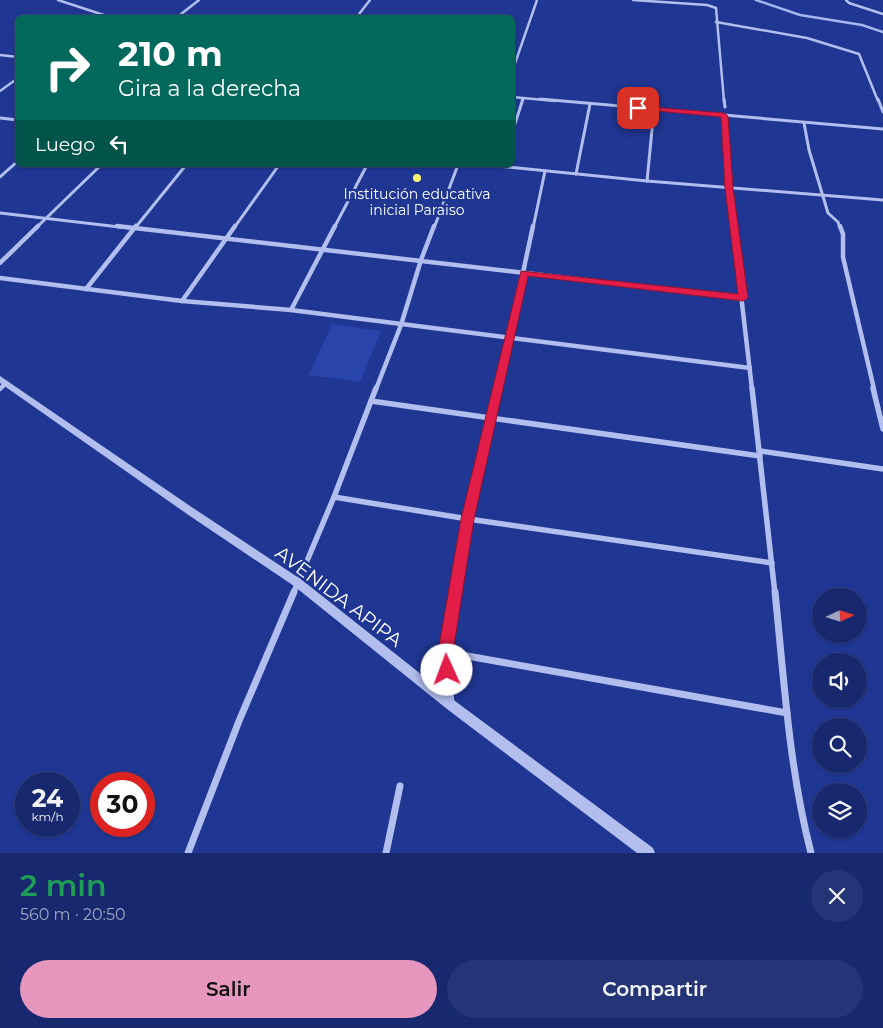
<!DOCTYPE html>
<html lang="es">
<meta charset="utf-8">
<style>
:root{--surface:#17286e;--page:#243476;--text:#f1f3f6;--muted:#9ea6c2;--line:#364481;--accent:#e797bd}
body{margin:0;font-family:Montserrat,sans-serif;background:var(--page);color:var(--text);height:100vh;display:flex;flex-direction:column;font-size:19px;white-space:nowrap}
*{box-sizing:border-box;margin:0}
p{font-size:16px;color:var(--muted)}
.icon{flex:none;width:28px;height:28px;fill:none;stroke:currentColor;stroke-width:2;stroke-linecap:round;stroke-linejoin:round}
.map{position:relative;height:853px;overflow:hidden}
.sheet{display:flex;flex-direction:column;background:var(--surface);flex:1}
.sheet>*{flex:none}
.banner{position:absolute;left:15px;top:15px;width:500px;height:152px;border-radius:8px;box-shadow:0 1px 4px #0004,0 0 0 1px var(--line);background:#00695c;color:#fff;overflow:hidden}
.needle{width:32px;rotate:86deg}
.controls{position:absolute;left:812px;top:588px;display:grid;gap:10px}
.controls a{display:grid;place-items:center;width:55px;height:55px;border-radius:50%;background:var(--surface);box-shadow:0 1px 4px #0004,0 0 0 1px var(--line);font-size:25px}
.speed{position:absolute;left:15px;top:772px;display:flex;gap:10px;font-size:25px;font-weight:700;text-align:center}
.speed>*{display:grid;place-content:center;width:65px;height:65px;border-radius:50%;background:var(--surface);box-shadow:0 1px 4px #0004,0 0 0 1px var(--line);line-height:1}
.speed small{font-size:12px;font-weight:400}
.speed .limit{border:8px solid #d22;background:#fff;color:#111}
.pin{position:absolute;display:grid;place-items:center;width:42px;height:42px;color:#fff;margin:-21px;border-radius:10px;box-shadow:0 2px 8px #0006}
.me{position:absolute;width:55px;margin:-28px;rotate:358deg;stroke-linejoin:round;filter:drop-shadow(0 0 4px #0008)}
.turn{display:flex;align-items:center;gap:18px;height:105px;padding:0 20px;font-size:22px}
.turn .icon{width:65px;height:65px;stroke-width:2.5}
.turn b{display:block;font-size:35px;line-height:42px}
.then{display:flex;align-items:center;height:48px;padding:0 20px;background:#0003;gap:10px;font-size:19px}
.round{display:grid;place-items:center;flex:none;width:52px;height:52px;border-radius:26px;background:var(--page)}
.summary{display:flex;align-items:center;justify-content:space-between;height:85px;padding:0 20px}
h1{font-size:30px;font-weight:600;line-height:38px;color:#1e9e55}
.action{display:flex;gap:10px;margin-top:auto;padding:10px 20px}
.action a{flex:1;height:58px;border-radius:30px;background:var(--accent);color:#111;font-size:20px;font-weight:600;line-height:58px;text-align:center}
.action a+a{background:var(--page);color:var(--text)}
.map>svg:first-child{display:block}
</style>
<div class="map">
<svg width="883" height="853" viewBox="0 0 883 853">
<rect width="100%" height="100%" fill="#1f3693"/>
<path fill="#2944ab" d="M332 324 381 331 360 382 309 375Z"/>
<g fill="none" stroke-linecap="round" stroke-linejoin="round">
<path stroke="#a5b5ef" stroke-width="2.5" d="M756 0 800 15 862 25 883 32"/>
<g stroke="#b1beee" stroke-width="2.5">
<path d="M58 0 113 18"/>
<path d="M633 0 707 5 716 8 724 101"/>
<path d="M846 0 849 3 883 14"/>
<path d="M176 18 199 0"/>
<path d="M356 18 370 0"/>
<path d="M716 22 807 38 859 54 878 101"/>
<path d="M0 55 18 57"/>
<path d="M512 72 537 0"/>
<path d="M0 91 18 78"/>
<path d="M512 97 555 101"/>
<path d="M522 101 523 98"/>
</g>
<g stroke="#b1beee" stroke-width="3">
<path d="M540 99 883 129"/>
<path d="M724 99 725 107"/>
<path d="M878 99 883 112"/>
<path d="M724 116 734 228"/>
<path d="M0 118 18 120"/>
<path d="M804 123 809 150 828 213 838 222 840 228"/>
<path d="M512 133 523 99"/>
<path d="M489 165 647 181 883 200"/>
<path d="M576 174 590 104"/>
<path d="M0 177 18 161"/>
<path d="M647 181 654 109"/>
<path d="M0 213 128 228"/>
<path d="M36 228 101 165"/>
<path d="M135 228 186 165"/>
<path d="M234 228 279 165"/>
<path d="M334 228 367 165"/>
<path d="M434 228 458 165"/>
<path d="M533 228 545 171"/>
</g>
<g stroke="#b1beee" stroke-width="4.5">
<path d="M117 226 743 298"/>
<path d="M733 226 752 389"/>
<path d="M840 226 843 234V257L874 389"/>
<path d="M0 263 38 226"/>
<path d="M0 278 182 301 291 310 750 368"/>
<path d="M86 289 136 226"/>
<path d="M182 301 235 226"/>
<path d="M291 310 335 226"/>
<path d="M0 389 6 383"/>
<path d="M376 389 401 325 421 260 434 226"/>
<path d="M498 389 533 226"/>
</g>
<g stroke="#b1beee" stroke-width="5.5">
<path d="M752 388 775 594"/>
<path d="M873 388 883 429"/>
<path d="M371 401 760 456"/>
<path d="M760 451 883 469"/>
<path d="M334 497 468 519 772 563"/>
<path d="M293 594 334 497 376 388"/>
<path d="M455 594 468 519 498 388"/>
</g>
<g stroke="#b1beee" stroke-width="7">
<path d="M775 592C784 679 789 768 811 853"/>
<path d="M445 652 787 713"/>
<path d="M451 702 445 652 455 592"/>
<path d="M188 853 239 721 294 592"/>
<path d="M386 853 400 786"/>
</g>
<path fill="#b1beee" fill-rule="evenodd" d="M0 376 193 508 302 580 455 701 653 848 655 853H637L447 709 294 586 187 514 0 383Z"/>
</g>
<path fill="#e11d48" stroke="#92132f" d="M638 106 724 113 728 116 733 188 748 298 743 301 528 276 474 519 453 652 455 670 452 675 447 677 442 675 438 652 461 519 521 271 738 294 725 188 721 117 636 109V106Z"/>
<circle fill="#fbf572" stroke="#1f3693" stroke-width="2" cx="417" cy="178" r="5"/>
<g text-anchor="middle" stroke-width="5" stroke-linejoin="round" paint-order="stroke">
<g font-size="14" fill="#fff" stroke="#1f3693">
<text x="417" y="199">Institución educativa<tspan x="417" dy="16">inicial Paraiso</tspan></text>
</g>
<g font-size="19" fill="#fff" stroke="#1f3693">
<text transform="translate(339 596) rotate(37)" y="7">AVENIDA APIPA</text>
</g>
</g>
</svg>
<div class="controls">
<a><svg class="needle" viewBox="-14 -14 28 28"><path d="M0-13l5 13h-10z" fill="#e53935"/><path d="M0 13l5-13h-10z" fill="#9ea6c2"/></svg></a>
<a><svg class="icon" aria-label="sound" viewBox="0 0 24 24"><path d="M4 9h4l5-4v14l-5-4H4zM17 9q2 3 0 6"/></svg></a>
<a><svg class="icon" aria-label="search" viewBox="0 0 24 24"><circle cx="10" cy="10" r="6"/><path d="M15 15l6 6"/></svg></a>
<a><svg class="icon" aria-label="layers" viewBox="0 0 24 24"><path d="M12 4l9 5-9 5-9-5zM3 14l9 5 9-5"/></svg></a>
</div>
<div class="speed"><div>24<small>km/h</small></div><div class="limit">30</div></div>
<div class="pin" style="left:638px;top:108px;background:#d93025"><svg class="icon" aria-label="arrive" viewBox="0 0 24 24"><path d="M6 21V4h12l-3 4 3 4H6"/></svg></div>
<svg class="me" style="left:447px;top:670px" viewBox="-20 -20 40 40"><circle r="19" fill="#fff"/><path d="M0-13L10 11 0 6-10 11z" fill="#e11d48"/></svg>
<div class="banner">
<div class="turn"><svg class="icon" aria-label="right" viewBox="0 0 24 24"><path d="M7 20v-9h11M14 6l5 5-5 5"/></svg><div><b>210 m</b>Gira a la derecha</div></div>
<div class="then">Luego<svg class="icon" aria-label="left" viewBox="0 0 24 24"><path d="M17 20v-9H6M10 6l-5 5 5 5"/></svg></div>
</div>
</div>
<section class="sheet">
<div class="summary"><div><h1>2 min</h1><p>560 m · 20:50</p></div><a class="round"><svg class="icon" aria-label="close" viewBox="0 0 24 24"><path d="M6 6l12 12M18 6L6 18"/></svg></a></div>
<div class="action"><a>Salir</a><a>Compartir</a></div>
</section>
